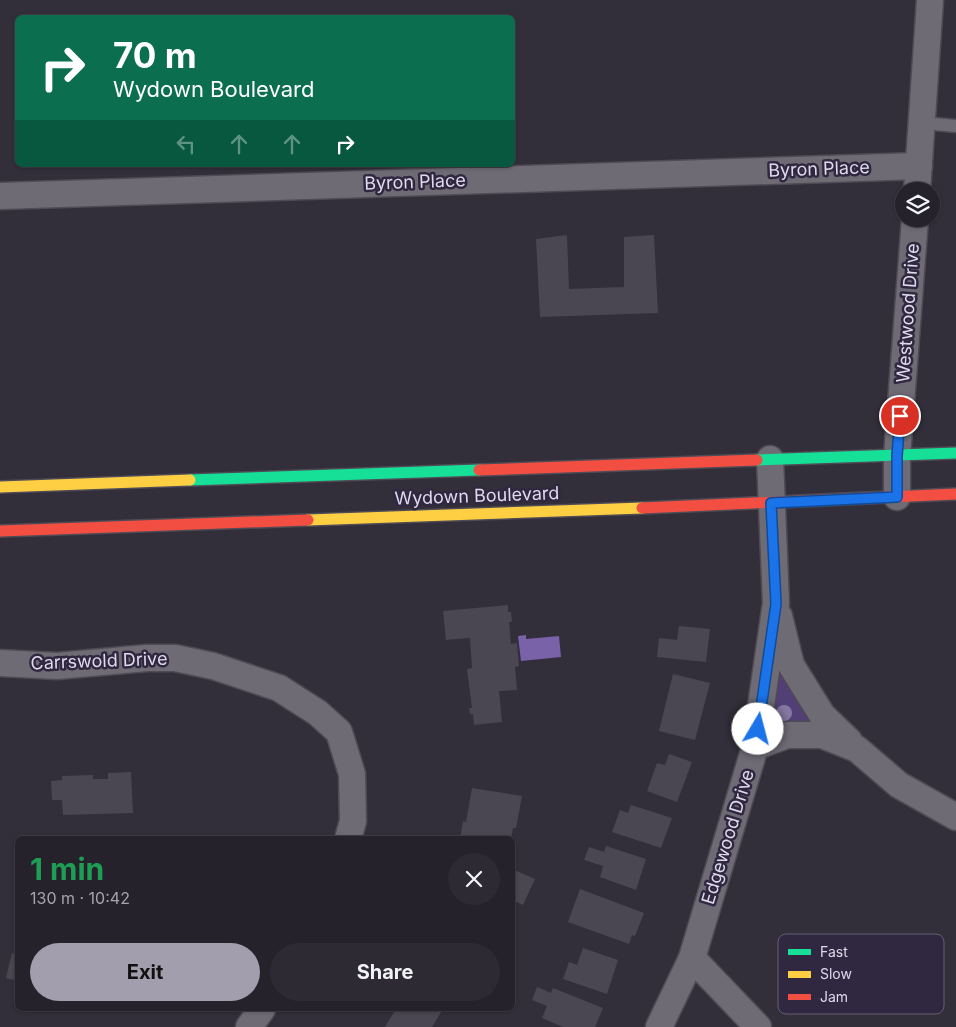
<!DOCTYPE html>
<meta charset="utf-8">
<style>
:root{--surface:#26222c;--page:#2e2a34;--text:#f1f3f6;--muted:#a4a4a9;--line:#423f48;--accent:#a29ead}
body{margin:0;font-family:Inter,sans-serif;background:var(--page);color:var(--text);height:100vh;display:flex;flex-direction:column;font-size:19px;white-space:nowrap}
*{box-sizing:border-box;margin:0}
p{font-size:16px;color:var(--muted)}
.icon{flex:none;width:28px;height:28px;fill:none;stroke:currentColor;stroke-width:2;stroke-linecap:round;stroke-linejoin:round}
.map{position:relative;flex:1;overflow:hidden}
.details{position:absolute;left:15px;top:836px;width:500px;height:175px;display:flex;flex-direction:column;background:var(--surface);border-radius:8px;box-shadow:0 1px 4px #0004,0 0 0 1px var(--line)}
.details>*{flex:none}
.hud{position:absolute;left:15px;top:15px;width:500px;height:152px;border-radius:8px;box-shadow:0 1px 4px #0004,0 0 0 1px var(--line);background:#0b6e4f;color:#fff;overflow:hidden}
.controls{position:absolute;left:895px;top:182px;display:grid;gap:10px}
.controls a{display:grid;place-items:center;width:45px;height:45px;border-radius:50%;background:var(--surface);box-shadow:0 1px 4px #0004,0 0 0 1px var(--line);font-size:25px}
.pin{position:absolute;display:grid;place-items:center;width:42px;height:42px;color:#fff;margin:-21px;border:2px solid #fff;border-radius:50%;box-shadow:0 1px 5px #0007}
.me{position:absolute;width:55px;margin:-28px;rotate:8deg;stroke-linejoin:round;filter:drop-shadow(0 0 4px #0008)}
.turn{display:flex;align-items:center;gap:18px;height:105px;padding:0 15px;font-size:22px}
.turn .icon{width:65px;height:65px;stroke-width:2.5}
.turn b{display:block;font-size:35px;line-height:42px}
.lanes{display:flex;align-items:center;height:48px;padding:0 15px;background:#0003;justify-content:center;gap:25px;direction:ltr}
.lanes .off{opacity:.35}
.round{display:grid;place-items:center;flex:none;width:52px;height:52px;border-radius:26px;background:var(--page)}
.headline{display:flex;align-items:center;justify-content:space-between;height:85px;padding:0 15px}
h1{font-size:30px;font-weight:700;line-height:38px;color:#1e9e55}
.cta{display:flex;gap:10px;margin-top:auto;padding:10px 15px}
.cta a{flex:1;height:58px;border-radius:30px;background:var(--accent);color:#111;font-size:20px;font-weight:700;line-height:58px;text-align:center}
.cta a+a{background:var(--page);color:var(--text)}
.map>svg:first-child{display:block}
</style>
<div class="map">
<svg width="956" height="1027" viewBox="0 0 956 1027">
<rect width="100%" height="100%" fill="#322e3a"/>
<path fill="#523f76" d="M780 670 808 714V720L805 724 776 725 771 723 776 678Z"/>
<path fill="#7a62a9" d="M526 635V639L559 636 561 657 521 661 518 636Z"/>
<g fill="#4a4752">
<path d="M567 235 569 289 624 287V237L654 235 658 313 540 317 536 239Z"/>
<path d="M508 605V612H511L512 622H509L511 644 517 643 519 666 515 667 517 690 499 691 502 722 474 725 473 714H470L469 708H472L467 669 472 668 470 638 446 640 443 611Z"/>
<path d="M679 626 710 629 706 662 657 657 659 638 677 640Z"/>
<path d="M673 674 710 683 695 740 659 731Z"/>
<path d="M669 754 692 762 677 802 647 791 657 763 665 765Z"/>
<path d="M131 772 133 813 63 815 62 800H52L51 781 62 780V776L93 775V779H108V773Z"/>
<path d="M472 788 522 796 516 828H513L511 839H460L463 821 466 822Z"/>
<path d="M631 805 672 818 661 848 612 832 620 810 628 813Z"/>
<path d="M606 846 646 859 636 890 600 877 603 866 584 860 589 847 604 852Z"/>
<path d="M512 869 535 879 523 905 512 900Z"/>
<path d="M580 889 644 913 635 936 632 935 629 944 568 922Z"/>
<path d="M583 948 618 960 607 994 563 979 569 962 577 965Z"/>
<path d="M12 953 18 954V981L6 978Z"/>
<path d="M537 987 551 993 553 988 603 1008 595 1027H563L542 1018 547 1006 532 1000Z"/>
<path d="M396 1009H443L432 1027H385Z"/>
</g>
<g fill="none" stroke-linecap="round" stroke-linejoin="round">
<g stroke="#4e4b55" stroke-width="15">
<path id="lane" d="M923 123 956 126"/>
</g>
<g stroke="#4e4b55" stroke-width="29">
<g id="street">
<path d="M917 191 930 0"/>
<path d="M0 196 919 166"/>
<path d="M897 497V456L915 219"/>
<path d="M779 616 791 665 822 715 849 741"/>
<path d="M0 663 57 666 147 658H175L213 666 279 688 318 713 339 732 352 774 353 821 348 839"/>
<path d="M755 747 787 735H822L857 749 899 785 956 817"/>
<path d="M692 958 758 1027"/>
<path d="M249 1027 262 1009"/>
<path d="M659 1027 692 958 755 747 776 603 770 459"/>
</g>
</g>
<g stroke="#4e4b55" stroke-width="14">
<g id="fast">
<path d="M757 460 956 453"/>
<path d="M190 480 479 470"/>
</g>
</g>
<g stroke="#4e4b55" stroke-width="14">
<g id="slow">
<path d="M0 487 190 480"/>
<path d="M308 520 642 508"/>
</g>
</g>
<g stroke="#4e4b55" stroke-width="14">
<g id="jam">
<path d="M479 470 757 460"/>
<path d="M642 508 956 494"/>
<path d="M0 531 308 520"/>
</g>
</g>
<use href="#lane" stroke="#6e6b75" stroke-width="12"/>
<use href="#street" stroke="#6e6b75" stroke-width="26"/>
<use href="#fast" stroke="#16e098" stroke-width="11"/>
<use href="#slow" stroke="#ffcf43" stroke-width="11"/>
<use href="#jam" stroke="#f24e42" stroke-width="11"/>
</g>
<circle fill="#8478a0" cx="784" cy="713" r="8"/>
<g fill="none" stroke-linecap="round" stroke-linejoin="round">
<g stroke="#114b97" stroke-width="12">
<path id="route" d="M758 729 776 604 771 503 897 497V456L900 416"/>
</g>
<use href="#route" stroke="#1a73e8" stroke-width="9"/>
</g>
<g text-anchor="middle" stroke-width="5" stroke-linejoin="round" paint-order="stroke">
<g font-size="18" fill="#dfdbeb" stroke="#302840">
<text transform="translate(819 169) rotate(-2)" y="6">Byron Place</text>
<text transform="translate(415 182) rotate(-2)" y="6">Byron Place</text>
<text transform="translate(908 313) rotate(-86)" y="6">Westwood Drive</text>
<text transform="translate(477 496) rotate(-2)" y="6">Wydown Boulevard</text>
<text transform="translate(99 661) rotate(-2)" y="6">Carrswold Drive</text>
<text transform="translate(728 837) rotate(-73)" y="6">Edgewood Drive</text>
</g>
</g>
<rect x="778" y="934" width="166" height="80" rx="8" fill="#302840" stroke="#655e73" stroke-width="1"/>
<rect x="788" y="949" width="23" height="6" fill="#16e098"/>
<rect x="788" y="971" width="23" height="7" fill="#ffcf43"/>
<rect x="788" y="994" width="23" height="6" fill="#f24e42"/>
<g font-size="14" fill="#dfdbeb">
<text x="820" y="957">Fast</text>
<text x="820" y="979">Slow</text>
<text x="820" y="1002">Jam</text>
</g>
</svg>
<div class="controls">
<a><svg class="icon" aria-label="layers" viewBox="0 0 24 24"><path d="M12 4l9 5-9 5-9-5zM3 14l9 5 9-5"/></svg></a>
</div>
<div class="pin" style="left:900px;top:416px;background:#d93025"><svg class="icon" aria-label="arrive" viewBox="0 0 24 24"><path d="M6 21V4h12l-3 4 3 4H6"/></svg></div>
<svg class="me" style="left:758px;top:729px" viewBox="-20 -20 40 40"><circle r="19" fill="#fff"/><path d="M0-13L10 11 0 6-10 11z" fill="#1a73e8"/></svg>
<div class="hud">
<div class="turn"><svg class="icon" aria-label="right" viewBox="0 0 24 24"><path d="M7 20v-9h11M14 6l5 5-5 5"/></svg><div><b>70 m</b>Wydown Boulevard</div></div>
<div class="lanes"><svg class="icon off" aria-label="left" viewBox="0 0 24 24"><path d="M17 20v-9H6M10 6l-5 5 5 5"/></svg><svg class="icon off" aria-label="ahead" viewBox="0 0 24 24"><path d="M12 20V5M6 11l6-6 6 6"/></svg><svg class="icon off" aria-label="ahead" viewBox="0 0 24 24"><path d="M12 20V5M6 11l6-6 6 6"/></svg><svg class="icon" aria-label="right" viewBox="0 0 24 24"><path d="M7 20v-9h11M14 6l5 5-5 5"/></svg></div>
</div>
<section class="details">
<div class="headline"><div><h1>1 min</h1><p>130 m · 10:42</p></div><a class="round"><svg class="icon" aria-label="close" viewBox="0 0 24 24"><path d="M6 6l12 12M18 6L6 18"/></svg></a></div>
<div class="cta"><a>Exit</a><a>Share</a></div>
</section>
</div>
